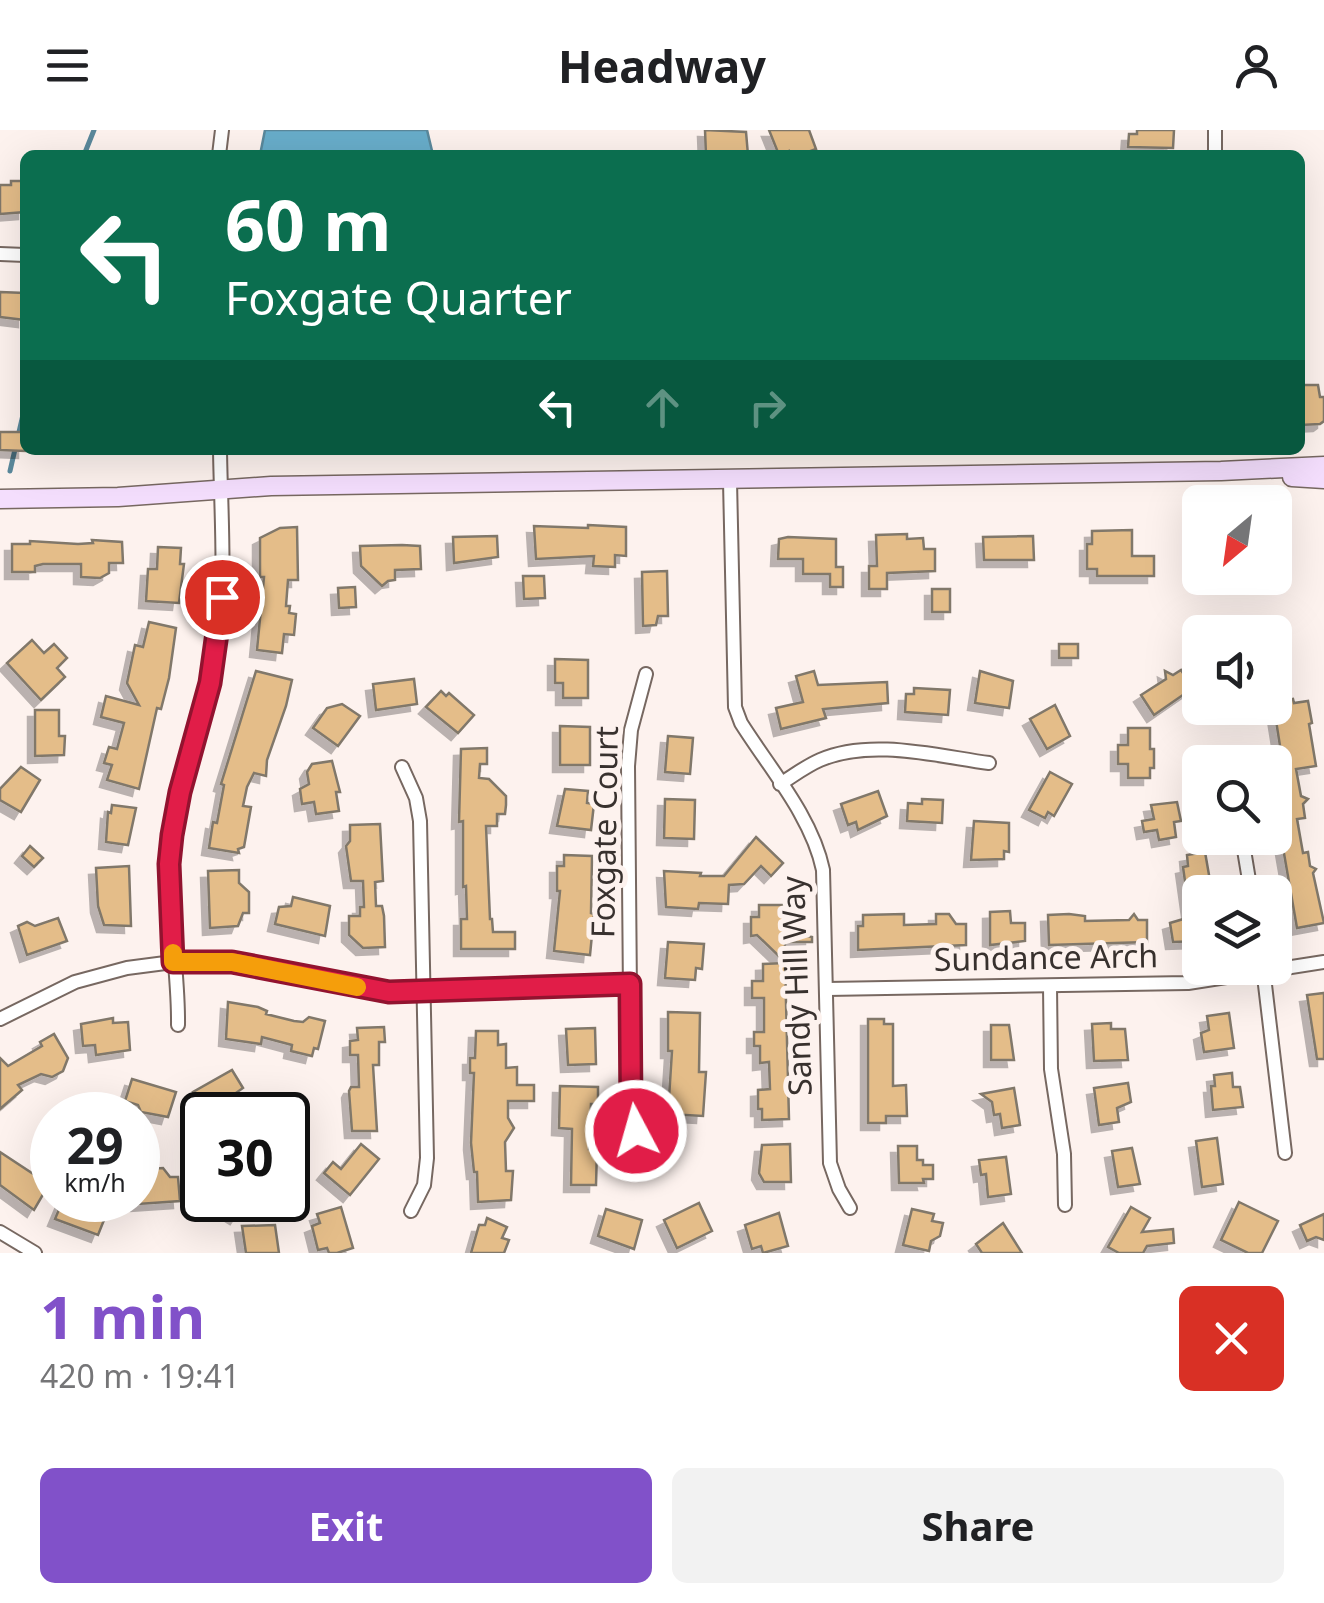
<!DOCTYPE html>
<meta charset="utf-8">
<style>
:root{--surface:#fff;--page:#f2f2f2;--text:#202124;--muted:#757577;--accent:#8151c9}
body{margin:0;font-family:"Noto Sans",sans-serif;background:var(--page);color:var(--text);height:100vh;display:flex;flex-direction:column;font-size:38px;white-space:nowrap}
*{box-sizing:border-box;margin:0}
p{font-size:32px;color:var(--muted)}
.icon{flex:none;width:55px;height:55px;fill:none;stroke:currentColor;stroke-width:2;stroke-linecap:round;stroke-linejoin:round}
.map{position:relative;height:1123px;overflow:hidden}
.details{display:flex;flex-direction:column;background:var(--surface);flex:1}
.details>*{flex:none}
.hud{position:absolute;left:20px;top:20px;width:1285px;height:305px;border-radius:15px;box-shadow:0 10px 40px #0002;background:#0b6e4f;color:#fff;overflow:hidden}
.needle{width:65px;rotate:209deg}
.controls{position:absolute;left:1182px;top:355px;display:grid;gap:20px}
.controls a{display:grid;place-items:center;width:110px;height:110px;border-radius:15px;background:var(--surface);box-shadow:0 10px 40px #0002;font-size:50px}
.speed{position:absolute;left:30px;top:962px;display:flex;gap:20px;font-size:50px;font-weight:700;text-align:center}
.speed>*{display:grid;place-content:center;width:130px;height:130px;border-radius:50%;background:var(--surface);box-shadow:0 10px 40px #0002;line-height:1}
.speed small{font-size:25px;font-weight:400}
.speed .limit{border:5px solid #111;border-radius:15px;background:#fff;color:#111}
.pin{position:absolute;display:grid;place-items:center;width:85px;height:85px;color:#fff;margin:-42px;border:5px solid #fff;border-radius:50%;box-shadow:0 2px 10px #0007}
.me{position:absolute;width:110px;margin:-55px;rotate:354deg;stroke-linejoin:round;filter:drop-shadow(0 0 8px #0008)}
.turn{display:flex;align-items:center;gap:35px;height:210px;padding:0 40px;font-size:45px}
.turn .icon{width:130px;height:130px;stroke-width:2.5}
.turn b{display:block;font-size:70px;line-height:85px}
.lanes{display:flex;align-items:center;height:95px;padding:0 40px;background:#0003;justify-content:center;gap:50px;direction:ltr}
.lanes .off{opacity:.35}
.round{display:grid;place-items:center;flex:none;width:105px;height:105px;border-radius:15px;background:var(--page)}
.summary{display:flex;align-items:center;justify-content:space-between;height:170px;padding:0 40px}
h1{font-size:60px;font-weight:700;line-height:75px;color:var(--accent)}
.action{display:flex;gap:20px;margin-top:auto;padding:20px 40px}
.action a{flex:1;height:115px;border-radius:15px;background:var(--accent);color:#fff;font-size:40px;font-weight:700;line-height:115px;text-align:center}
.action a+a{background:var(--page);color:var(--text)}
header{display:flex;justify-content:space-between;align-items:center;height:130px;padding:0 40px;background:var(--surface);font-size:45px;font-weight:700}
.map>svg:first-child{display:block}
</style>
<header><svg class="icon" aria-label="menu" viewBox="0 0 24 24"><path d="M4 6h16M4 12h16M4 18h16"/></svg>Headway<svg class="icon" aria-label="person" viewBox="0 0 24 24"><circle cx="12" cy="8" r="4"/><path d="M4 21q1-7 8-7t8 7"/></svg></header>
<div class="map">
<svg width="1324" height="1123" viewBox="0 0 1324 1123">
<defs>
<filter id="shadow"><feDropShadow dx="-7" dy="7" stdDeviation="0" flood-color="#0004"/></filter>
</defs>
<rect width="100%" height="100%" fill="#fdf2ee"/>
<path fill="#68adca" stroke="#5a889b" stroke-width="2.5" d="M265 0H427L433 25H260Z"/>
<g fill="none" stroke-linecap="round" stroke-linejoin="round">
<g stroke="#5a889b" stroke-width="5">
<path d="M84 25 94 0"/>
<path d="M10 341 25 276"/>
</g>
</g>
<g fill="#e4bd89" stroke="#81786b" stroke-width="2.5" filter="url(#shadow)">
<path d="M705 0 746 2 748 25H706Z"/>
<path d="M769 0H809L816 19 800 25H790L789 21 779 25Z"/>
<path d="M1137 0H1174L1173 18 1128 17 1129 4H1137Z"/>
<path d="M11 51H25V82L0 84V55H11Z"/>
<path d="M0 162 25 163V190L0 187Z"/>
<path d="M1300 255H1318L1320 267H1324V291L1320 294 1300 295Z"/>
<path d="M0 302H25V321L0 320Z"/>
<path d="M588 395 626 397V426L615 425V437L593 436 594 426 536 429 534 396 588 398Z"/>
<path d="M297 397 298 450H288L286 476H290L289 483 296 484 294 505 284 504 282 523 257 520 264 447H260V408L280 398Z"/>
<path d="M1132 400V426H1154V446H1097V439H1087V414H1092V401Z"/>
<path d="M907 404V409L923 408 924 419H935V441L887 443V459H869V436H877L876 405Z"/>
<path d="M497 406 498 427 454 433 453 407Z"/>
<path d="M1033 406 1034 430H984L983 407Z"/>
<path d="M788 407 836 409V437H843V457H830V444H803V429H778L779 409Z"/>
<path d="M92 410 122 412 123 433H109V443L100 448 81 447V434H43L35 436V442H12V414H30V411L78 414 93 413Z"/>
<path d="M402 415 420 416 421 439 395 440V450L388 451 382 456 361 436 360 416Z"/>
<path d="M158 417 181 418 180 434H184L179 473 146 471 148 439H157Z"/>
<path d="M667 441 668 486H658L656 495 643 496 642 442Z"/>
<path d="M523 446H544L545 468 524 469Z"/>
<path d="M355 457 356 477 339 478 338 458Z"/>
<rect x="932" y="459" width="18" height="23"/>
<path d="M149 492 176 498 169 548 161 579 157 578 139 659 107 650 112 635 104 633 109 617 117 619 124 593 101 587 106 566 139 575 127 553 135 515 143 517Z"/>
<path d="M32 510 44 523 54 514 67 528 57 538 65 547 41 570 7 533Z"/>
<rect x="1059" y="514" width="19" height="14"/>
<path d="M555 529 588 530V568H563V553H555Z"/>
<path d="M1181 540 1193 558 1154 585 1141 565 1166 549 1165 541 1173 545Z"/>
<path d="M256 541 292 550 286 576 267 630 266 646 254 643 247 657 243 676 251 677 244 717 238 719 239 723 209 718 213 692 217 693 224 655 221 654Z"/>
<path d="M814 541 818 555 887 552 888 573 823 579 826 588 781 599 776 578 803 572 796 546Z"/>
<path d="M980 541 1013 551 1009 578 975 573Z"/>
<path d="M414 549 417 574 376 580 373 554Z"/>
<path d="M914 558 950 560 948 585 905 582 906 564H914Z"/>
<path d="M441 561 446 566 449 563 474 585 458 603 426 577Z"/>
<path d="M1293 569 1294 573 1308 571 1312 593 1309 594 1316 636 1296 639 1301 666 1308 669 1303 674 1305 688 1297 689 1303 723 1308 722 1310 736 1316 739 1313 743 1324 793 1297 798 1282 712 1287 711 1280 670 1275 671V642L1284 641 1274 578 1275 572Z"/>
<path d="M342 574 360 586 338 616 313 598 327 578Z"/>
<path d="M1055 575 1070 606 1047 619 1030 589Z"/>
<path d="M35 580H59V606H65L64 625 35 626Z"/>
<path d="M560 596 590 597V635H560Z"/>
<path d="M1128 598H1150V619H1154V638H1150V648H1128V634H1118V615H1128Z"/>
<path d="M668 606 693 608 690 644 665 642Z"/>
<path d="M487 618V634H480L479 648 489 649 506 666V675L505 684H497V696H486L490 789H492L493 802H515V819H461V789H467L466 756 463 757V691L459 692 461 619Z"/>
<path d="M332 631 340 662H336L339 681 316 684 314 672 302 674 300 659 309 654 307 642 312 634Z"/>
<path d="M21 637 40 650 21 682 0 670V659Z"/>
<path d="M1050 642 1072 654 1054 686 1048 682 1045 688 1029 680Z"/>
<path d="M565 659 588 661 587 673 594 674 591 700 557 696Z"/>
<path d="M878 661 887 686 858 700 856 692 848 695 841 674Z"/>
<path d="M665 669 695 670 694 709 664 708Z"/>
<path d="M922 669 943 670 942 693 907 691 908 673 922 674Z"/>
<path d="M1177 672 1181 691 1174 692 1176 707 1159 710 1157 700 1144 702 1142 691 1154 689 1151 675Z"/>
<path d="M112 675 136 678 128 715 106 712 108 682 111 683Z"/>
<path d="M974 691 1009 693V722L1004 721V729L971 730Z"/>
<path d="M380 694 383 751 375 752 376 776H382L384 786 385 817 363 818 349 805V786H360V777H364L363 751H351L346 716 350 711V695Z"/>
<path d="M756 707 783 733 771 746 761 736 744 754 729 755 728 774 699 773 698 779 666 777 664 741 701 743 700 746H724Z"/>
<path d="M30 716 43 728 34 737 22 726Z"/>
<path d="M1205 722 1212 762H1200V811L1173 812 1170 793 1190 787 1183 737 1188 736 1187 725Z"/>
<path d="M564 725 592 726 591 783 594 784 590 825 554 821 560 761H557V736H564Z"/>
<path d="M129 736 131 796 104 795 98 776 96 738Z"/>
<path d="M239 740V753L249 762V783H243L238 796 210 798 208 741Z"/>
<path d="M293 767 330 776 325 806 275 794 279 777 291 776Z"/>
<path d="M759 775H788V802L812 807V812H785V832L757 805 751 806V787H759Z"/>
<path d="M1010 781 1011 793H1025V811L990 815V782Z"/>
<path d="M904 784V795L936 794V784H949L956 794H966V815L858 820V796H863V785Z"/>
<path d="M1069 784 1085 786V791L1129 790 1134 784 1138 790H1147V812L1049 815 1048 785Z"/>
<path d="M58 788 67 811 27 825 18 796 27 792 35 796Z"/>
<path d="M668 812 704 814 702 839 696 838 695 850 665 848Z"/>
<path d="M785 833 789 989 762 990V979H758V960L770 959 769 932 760 933V916H754V902H764V868H752V851H763V834Z"/>
<path d="M1324 863V929H1317L1307 865Z"/>
<path d="M228 872 258 877 267 881 266 884 294 891 303 892 309 887 325 891 318 919 314 918 312 926 291 921 292 915 262 907 261 914 226 909Z"/>
<path d="M668 882 700 883 699 942H706L703 986 668 984 672 921H668Z"/>
<path d="M1229 883 1234 918 1204 922 1201 903 1209 900 1207 886Z"/>
<path d="M113 888V893L128 892 130 920 96 925 95 915 83 916 81 894Z"/>
<path d="M868 889H884V894H893V956L906 955 907 986H886V993H868Z"/>
<path d="M1111 893V899H1125L1128 930 1094 931 1092 894Z"/>
<path d="M991 895H1009L1014 930H991Z"/>
<path d="M384 897 385 912H379V935H373L377 1001H352L349 961 351 957H359L358 925H350V911L358 910 357 898Z"/>
<path d="M595 898 596 934 568 935 566 899Z"/>
<path d="M476 901H498V915L506 914V938L517 937V955H534V971H508V988L514 998 505 1012 506 1041H513L511 1070 478 1072 477 1042H474L471 1013 474 943H470V928H475Z"/>
<path d="M54 904 68 928 63 941 52 947 41 944 18 955 22 960 0 979V928L8 936 42 916 40 912Z"/>
<path d="M232 940 243 958 233 965 229 974 206 984 193 962Z"/>
<path d="M1232 943 1233 957H1240L1243 977 1213 980 1211 956H1215L1214 945Z"/>
<path d="M132 949 176 962 168 987 141 982 138 975 125 971Z"/>
<path d="M1128 953 1131 972 1117 978 1119 992 1099 995 1094 958Z"/>
<path d="M560 956 598 957V974H591L589 1019H597L596 1055H571L572 999 559 998Z"/>
<path d="M1014 958 1020 995 1002 998 1000 984 994 985 992 972 981 964Z"/>
<path d="M1217 1008 1223 1054 1202 1057 1196 1011Z"/>
<path d="M361 1014 379 1029 350 1065 324 1043 333 1032 341 1039Z"/>
<path d="M790 1014 791 1052H764L759 1043 762 1015Z"/>
<path d="M898 1016H917V1030H923V1035H933V1049H923L924 1053H899Z"/>
<path d="M1132 1018 1140 1054 1118 1057 1112 1021Z"/>
<path d="M0 1022 38 1047 42 1042 52 1049 34 1080 0 1055Z"/>
<path d="M1006 1027 1011 1064 988 1067 986 1044 981 1045 979 1030Z"/>
<path d="M138 1030 148 1039 163 1038 170 1047H178L180 1071 138 1074Z"/>
<path d="M63 1070H89L95 1073 99 1083 106 1085 98 1105 55 1089Z"/>
<path d="M209 1070H248L237 1087Z"/>
<path d="M1239 1072 1278 1091 1262 1123H1248L1221 1110Z"/>
<path d="M699 1073 712 1101 677 1118 664 1090Z"/>
<path d="M341 1077 353 1118 337 1123H329L327 1118 318 1120 312 1096 320 1093 317 1084Z"/>
<path d="M1131 1077 1150 1088 1142 1102 1173 1099 1174 1113 1147 1116 1143 1123H1119L1108 1117Z"/>
<path d="M606 1079 642 1090 634 1119 598 1106Z"/>
<path d="M912 1079 934 1084 932 1091 943 1093 940 1106 931 1111 929 1121 903 1115Z"/>
<path d="M779 1083 788 1116 763 1123 761 1116 752 1119 745 1095Z"/>
<path d="M1324 1084V1110L1316 1107 1307 1111 1300 1095Z"/>
<path d="M487 1088 507 1097 502 1108 509 1110 504 1123H471L479 1095H485Z"/>
<path d="M1003 1093 1022 1123H982L976 1114Z"/>
<path d="M275 1095 279 1123H246L242 1096Z"/>
</g>
<g fill="none" stroke-linecap="round" stroke-linejoin="round">
<g stroke="#776861" stroke-width="16">
<g id="street">
<path d="M1215 0V25"/>
<path d="M219 25 222 0"/>
<path d="M0 124 25 125"/>
<path d="M730 351 735 577 741 593C770 639 812 687 823 740L830 1033 839 1059 850 1078"/>
<path d="M646 544 631 600 628 636 631 979 636 1001 656 1037"/>
<path d="M1209 624 1215 632"/>
<path d="M402 637 416 668 420 691 427 1028 424 1055 411 1081"/>
<path d="M780 654C793 646 806 636 820 630 870 608 937 626 989 633"/>
<path d="M1242 708 1251 762"/>
<path d="M1263 838 1285 1023"/>
<path d="M1050 856 1051 939 1064 1024 1065 1075"/>
<path d="M827 859 1188 853 1324 832"/>
<path d="M0 889 75 852 127 838 173 832H232L375 861 630 855"/>
<path d="M178 895C179 832 163 768 172 704 180 644 205 587 216 526 227 459 221 388 220 320"/>
<path d="M0 1102 35 1123"/>
</g>
</g>
<g stroke="#776861" stroke-width="21">
<g id="secondary">
<path d="M1292 347 1324 349"/>
<path d="M0 369 118 367 271 356 1221 341 1324 336"/>
</g>
</g>
<use href="#street" stroke="#fff" stroke-width="12"/>
<use href="#secondary" stroke="#f4defd" stroke-width="18"/>
</g>
<g fill="none" stroke-linecap="round" stroke-linejoin="round">
<g stroke="#92132f" stroke-width="25">
<path id="route" d="M222 467 210 553 180 662 172 705 169 734 173 832H232L389 862 630 854 631 980 636 1001"/>
</g>
<use href="#route" stroke="#e11d48" stroke-width="18"/>
<path stroke="#f59e0b" stroke-width="18" d="M173 823V832H232L357 857"/>
</g>
<g text-anchor="middle" stroke-width="10" stroke-linejoin="round" paint-order="stroke">
<g font-size="32" fill="#38312e" stroke="#fdf2ee">
<text transform="translate(605 702) rotate(-89)" y="11">Foxgate Court</text>
<text transform="translate(1046 828) rotate(-1)" y="11">Sundance Arch</text>
<text transform="translate(797 856) rotate(-92)" y="11">Sandy Hill Way</text>
</g>
</g>
</svg>
<div class="controls">
<a><svg class="needle" viewBox="-14 -14 28 28"><path d="M0-13l5 13h-10z" fill="#e53935"/><path d="M0 13l5-13h-10z" fill="#757577"/></svg></a>
<a><svg class="icon" aria-label="sound" viewBox="0 0 24 24"><path d="M4 9h4l5-4v14l-5-4H4zM17 9q2 3 0 6"/></svg></a>
<a><svg class="icon" aria-label="search" viewBox="0 0 24 24"><circle cx="10" cy="10" r="6"/><path d="M15 15l6 6"/></svg></a>
<a><svg class="icon" aria-label="layers" viewBox="0 0 24 24"><path d="M12 4l9 5-9 5-9-5zM3 14l9 5 9-5"/></svg></a>
</div>
<div class="speed"><div>29<small>km/h</small></div><div class="limit">30</div></div>
<div class="pin" style="left:222px;top:467px;background:#d93025"><svg class="icon" aria-label="arrive" viewBox="0 0 24 24"><path d="M6 21V4h12l-3 4 3 4H6"/></svg></div>
<svg class="me" style="left:636px;top:1001px" viewBox="-20 -20 40 40"><circle r="17" fill="#e11d48" stroke="#fff" stroke-width="3"/><path d="M0-11L8 9 0 5-8 9z" fill="#fff"/></svg>
<div class="hud">
<div class="turn"><svg class="icon" aria-label="left" viewBox="0 0 24 24"><path d="M17 20v-9H6M10 6l-5 5 5 5"/></svg><div><b>60 m</b>Foxgate Quarter</div></div>
<div class="lanes"><svg class="icon" aria-label="left" viewBox="0 0 24 24"><path d="M17 20v-9H6M10 6l-5 5 5 5"/></svg><svg class="icon off" aria-label="ahead" viewBox="0 0 24 24"><path d="M12 20V5M6 11l6-6 6 6"/></svg><svg class="icon off" aria-label="right" viewBox="0 0 24 24"><path d="M7 20v-9h11M14 6l5 5-5 5"/></svg></div>
</div>
</div>
<section class="details">
<div class="summary"><div><h1>1 min</h1><p>420 m · 19:41</p></div><a class="round" style="background:#d93025;color:#fff"><svg class="icon" aria-label="close" viewBox="0 0 24 24"><path d="M6 6l12 12M18 6L6 18"/></svg></a></div>
<div class="action"><a>Exit</a><a>Share</a></div>
</section>
